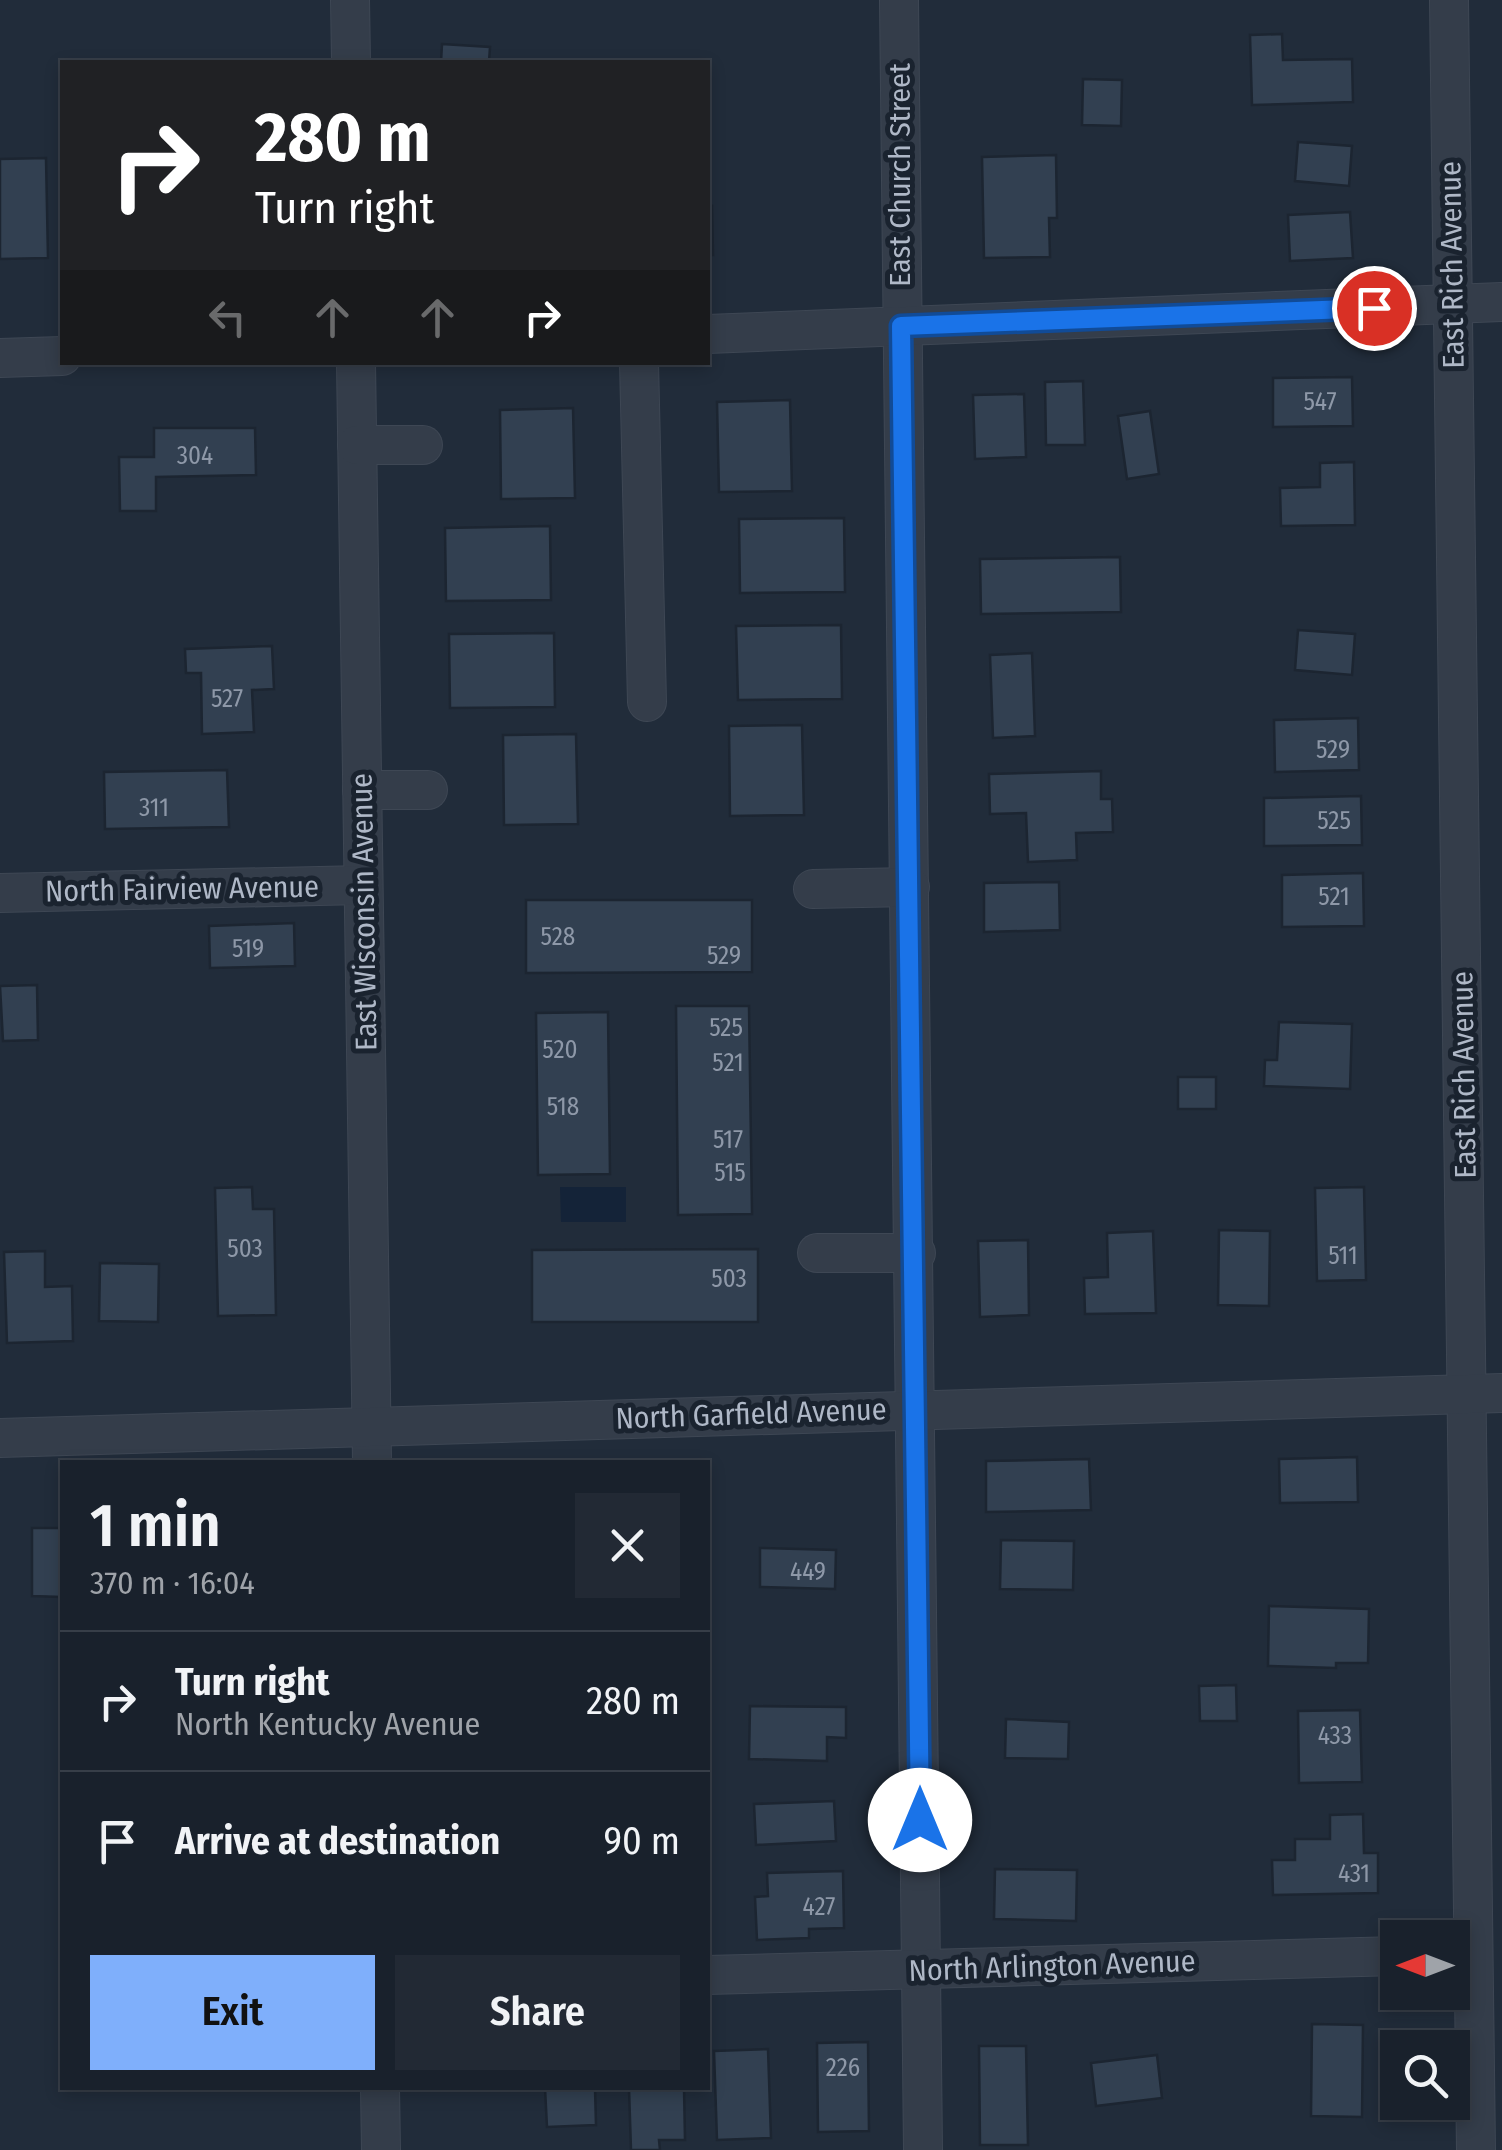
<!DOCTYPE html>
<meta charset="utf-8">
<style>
:root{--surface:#19212c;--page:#222934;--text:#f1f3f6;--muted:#9fa3a9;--line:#373e48;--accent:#7faffb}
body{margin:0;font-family:"Fira Sans Condensed",sans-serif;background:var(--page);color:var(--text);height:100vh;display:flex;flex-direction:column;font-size:38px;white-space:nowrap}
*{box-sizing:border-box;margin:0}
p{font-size:32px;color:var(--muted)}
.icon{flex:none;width:55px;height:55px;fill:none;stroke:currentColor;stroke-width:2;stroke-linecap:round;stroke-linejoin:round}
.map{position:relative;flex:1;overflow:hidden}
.details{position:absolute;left:60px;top:1460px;width:650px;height:630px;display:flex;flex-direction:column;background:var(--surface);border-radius:0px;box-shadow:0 5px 15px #0003,0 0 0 2px var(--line)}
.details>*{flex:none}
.hud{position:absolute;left:60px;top:60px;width:650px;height:305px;border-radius:0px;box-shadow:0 5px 15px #0003,0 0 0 2px var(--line);background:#202124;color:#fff;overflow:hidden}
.needle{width:65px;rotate:270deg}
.buttons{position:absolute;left:1380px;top:1920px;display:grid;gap:20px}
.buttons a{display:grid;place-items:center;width:90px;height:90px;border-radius:0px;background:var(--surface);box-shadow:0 5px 15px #0003,0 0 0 2px var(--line);font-size:50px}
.pin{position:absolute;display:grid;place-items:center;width:85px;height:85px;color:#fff;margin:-42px;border:5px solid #fff;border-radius:50%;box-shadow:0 2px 10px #0007}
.me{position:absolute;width:110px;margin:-55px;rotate:0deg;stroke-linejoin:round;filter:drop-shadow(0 0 8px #0008)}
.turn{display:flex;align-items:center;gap:35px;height:210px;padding:0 30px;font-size:45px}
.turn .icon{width:130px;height:130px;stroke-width:2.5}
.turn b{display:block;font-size:70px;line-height:85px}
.lanes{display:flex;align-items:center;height:95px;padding:0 30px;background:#0003;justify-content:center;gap:50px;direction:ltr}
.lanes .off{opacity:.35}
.round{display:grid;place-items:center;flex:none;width:105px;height:105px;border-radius:0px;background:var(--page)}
.summary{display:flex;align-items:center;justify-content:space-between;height:170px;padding:0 30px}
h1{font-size:60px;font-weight:600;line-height:75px}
.action{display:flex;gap:20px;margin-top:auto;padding:20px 30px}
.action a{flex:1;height:115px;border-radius:0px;background:var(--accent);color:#111;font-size:40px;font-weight:600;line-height:115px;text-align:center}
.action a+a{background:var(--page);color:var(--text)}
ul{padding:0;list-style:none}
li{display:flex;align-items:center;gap:30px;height:140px;padding:0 30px;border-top:2px solid var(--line)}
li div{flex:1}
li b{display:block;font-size:38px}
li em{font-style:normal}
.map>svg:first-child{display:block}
</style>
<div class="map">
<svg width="1502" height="2150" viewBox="0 0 1502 2150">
<rect width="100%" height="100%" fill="#212c3a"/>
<path fill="#142338" d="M560 1187H626V1222H561Z"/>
<g fill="#324051" stroke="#1c2531" stroke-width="2.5">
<path d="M1282 34 1283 60 1352 59 1353 102 1252 105 1250 35Z"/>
<path d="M442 44 490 47 489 62H441Z"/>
<path d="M1083 79 1122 80 1121 126 1082 125Z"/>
<path d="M1298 142 1352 146 1349 186 1295 181Z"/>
<path d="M1056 155 1057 218H1049L1050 257 984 258 982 157Z"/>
<path d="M46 158 48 258 0 259V159Z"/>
<path d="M712 206 713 255H708V207Z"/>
<path d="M1350 212 1353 258 1290 261 1288 215Z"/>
<path d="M1352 377 1353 426 1273 427V378Z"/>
<path d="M1083 381 1085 445H1046L1045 382Z"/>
<path d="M1024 394 1026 457 975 459 973 395Z"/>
<path d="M790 400 792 491 719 492 717 402Z"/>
<path d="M573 408 575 498 501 499 500 410Z"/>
<path d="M1150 411 1159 474 1127 479 1118 416Z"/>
<path d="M154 428H255L256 475 156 477V511H120L119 457H154Z"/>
<path d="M1354 462 1355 525 1281 526 1280 488 1320 487V463Z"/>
<path d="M844 518 845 592 740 593 739 519Z"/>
<path d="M550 526 551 600 446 601 445 528Z"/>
<path d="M1120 557 1121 612 981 614 980 559Z"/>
<path d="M841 625 842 699 738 700 736 626Z"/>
<path d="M1298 630 1355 634 1352 675 1295 670Z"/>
<path d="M554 633 555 707 450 708 449 634Z"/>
<path d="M272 646 274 689 252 690 254 732 202 734 201 673H186L185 649Z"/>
<path d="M1032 653 1035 736 993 738 990 655Z"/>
<path d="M1358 718 1359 770 1275 772 1274 720Z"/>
<path d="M802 725 804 815 730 816 729 726Z"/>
<path d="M576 734 578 824 504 825 503 735Z"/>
<path d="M227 770 229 827 105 829 104 772Z"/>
<path d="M1101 771V799H1112L1113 832 1076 833 1077 860 1028 862 1026 813 990 814 989 774Z"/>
<path d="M1361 796 1362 845 1264 846V798Z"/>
<path d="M1363 873 1364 926 1282 927V875Z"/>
<path d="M1059 882 1060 930 984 932V883Z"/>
<path d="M526 900H752V972L526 973Z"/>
<path d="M294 923 295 966 210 968 209 926Z"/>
<path d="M37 985 38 1040 3 1041 0 986Z"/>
<path d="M676 1006H749L752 1214 678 1215Z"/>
<path d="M608 1012 610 1174 538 1175 536 1013Z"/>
<path d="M1279 1022 1352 1024 1350 1089 1264 1086 1265 1060H1277Z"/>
<rect x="1178" y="1077" width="38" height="32"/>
<path d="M252 1187 253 1209H274L276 1315 218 1316 215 1188Z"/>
<path d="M1364 1187 1366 1280 1317 1281 1315 1188Z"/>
<path d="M1219 1230 1270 1231 1269 1306 1218 1305Z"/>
<path d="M1153 1231 1156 1313 1085 1314 1084 1278 1108 1277 1107 1233Z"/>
<path d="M1028 1240 1029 1315 980 1317 978 1241Z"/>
<path d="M758 1249V1322H532V1250Z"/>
<path d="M45 1251V1287L72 1286 73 1341 7 1343 4 1252Z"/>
<path d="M100 1263 159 1264 158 1322 99 1321Z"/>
<path d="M1357 1457 1358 1502 1280 1503 1279 1459Z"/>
<path d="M1089 1459 1091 1510 986 1512V1461Z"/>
<path d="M32 1528H62V1597L32 1596Z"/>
<path d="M1001 1540 1074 1541 1073 1590 1000 1589Z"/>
<path d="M760 1548 836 1550 835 1589 760 1587Z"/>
<path d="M1269 1606 1369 1609 1368 1663H1336V1668L1268 1666Z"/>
<path d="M1236 1685 1237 1721H1200L1199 1686Z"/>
<path d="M750 1706 846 1707V1738L827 1737V1761L749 1759Z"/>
<path d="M1360 1710 1362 1782 1299 1783 1298 1711Z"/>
<path d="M1006 1719 1069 1722 1068 1759 1005 1758Z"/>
<path d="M834 1801 836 1841 756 1845 754 1804Z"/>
<path d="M1363 1814 1364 1853H1378V1893L1273 1895 1272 1860H1295V1839H1330V1815Z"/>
<path d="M995 1869 1077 1870 1076 1921 994 1919Z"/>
<path d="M843 1871 844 1928 809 1929V1938L757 1940 755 1897 768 1896 767 1873Z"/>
<path d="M1312 2024 1363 2025 1362 2117 1311 2116Z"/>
<path d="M868 2042 869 2131 818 2132 817 2043Z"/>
<path d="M979 2046H1026L1028 2145H980Z"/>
<path d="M768 2049 771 2138 717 2140 714 2051Z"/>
<path d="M1157 2055 1162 2098 1096 2106 1091 2063Z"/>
<path d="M545 2088H595L596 2125 547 2127Z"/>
<path d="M629 2088H684L685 2140H659L660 2150H631Z"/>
</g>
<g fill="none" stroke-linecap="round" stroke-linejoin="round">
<g stroke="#3e4754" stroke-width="40">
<g id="minor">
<path d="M350 0 351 62"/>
<path d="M899 0 923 2150"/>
<path d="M1449 0 1476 2150"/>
<path d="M708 334 1502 302"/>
<path d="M0 358 62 356"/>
<path d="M356 362 372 1462"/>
<path d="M639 362 647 702"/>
<path d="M357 445H423"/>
<path d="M362 790H428"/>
<path d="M813 889 910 887"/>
<path d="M0 893 363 885"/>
<path d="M817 1253H916"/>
<path d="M0 1438 1502 1393"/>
<path d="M708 1975 1398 1956"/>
<path d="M380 2088 381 2150"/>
</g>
</g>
<use href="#minor" stroke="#343d4a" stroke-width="38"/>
</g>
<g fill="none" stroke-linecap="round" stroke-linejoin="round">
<g stroke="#114b97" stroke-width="25">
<path id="route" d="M920 1820 901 326 1374 308"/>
</g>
<use href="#route" stroke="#1a73e8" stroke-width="18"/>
</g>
<g text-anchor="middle" stroke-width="10" stroke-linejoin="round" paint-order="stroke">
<g font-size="25" fill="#8e98a8">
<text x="1320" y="410">547</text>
<text x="195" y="464">304</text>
<text x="227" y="707">527</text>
<text x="1333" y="758">529</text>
<text x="154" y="816">311</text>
<text x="1334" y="829">525</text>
<text x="1334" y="905">521</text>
<text x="558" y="945">528</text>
<text x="248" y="957">519</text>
<text x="724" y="964">529</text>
<text x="726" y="1036">525</text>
<text x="560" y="1058">520</text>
<text x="728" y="1071">521</text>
<text x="563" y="1115">518</text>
<text x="728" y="1148">517</text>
<text x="730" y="1181">515</text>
<text x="245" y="1257">503</text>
<text x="1343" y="1264">511</text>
<text x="729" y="1287">503</text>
<text x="808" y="1580">449</text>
<text x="1335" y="1744">433</text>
<text x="1354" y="1882">431</text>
<text x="819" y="1915">427</text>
<text x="843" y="2076">226</text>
</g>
<g font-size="30" fill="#afb8c7" stroke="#1a232f">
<text transform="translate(900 175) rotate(-90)" y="10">East Church Street</text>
<text transform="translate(1452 265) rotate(-91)" y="10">East Rich Avenue</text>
<text transform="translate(182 889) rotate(-1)" y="10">North Fairview Avenue</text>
<text transform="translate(364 912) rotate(-91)" y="10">East Wisconsin Avenue</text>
<text transform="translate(1464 1075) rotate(-91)" y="10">East Rich Avenue</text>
<text transform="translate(751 1414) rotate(-2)" y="10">North Garfield Avenue</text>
<text transform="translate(1052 1966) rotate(-2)" y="10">North Arlington Avenue</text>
</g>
</g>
</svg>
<div class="buttons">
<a><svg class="needle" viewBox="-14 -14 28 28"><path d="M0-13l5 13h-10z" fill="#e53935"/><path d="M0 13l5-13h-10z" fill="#9fa3a9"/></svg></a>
<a><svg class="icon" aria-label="search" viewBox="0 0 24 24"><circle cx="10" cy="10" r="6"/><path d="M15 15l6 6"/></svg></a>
</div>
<div class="pin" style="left:1374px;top:308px;background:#d93025"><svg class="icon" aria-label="arrive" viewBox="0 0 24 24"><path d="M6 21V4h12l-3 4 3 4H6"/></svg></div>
<svg class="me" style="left:920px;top:1820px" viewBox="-20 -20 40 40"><circle r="19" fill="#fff"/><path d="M0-13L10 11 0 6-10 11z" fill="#1a73e8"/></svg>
<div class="hud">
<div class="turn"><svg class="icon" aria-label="right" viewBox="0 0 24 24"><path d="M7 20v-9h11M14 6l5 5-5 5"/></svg><div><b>280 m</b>Turn right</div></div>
<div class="lanes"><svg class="icon off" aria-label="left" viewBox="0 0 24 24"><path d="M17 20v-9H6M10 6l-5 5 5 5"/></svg><svg class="icon off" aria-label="ahead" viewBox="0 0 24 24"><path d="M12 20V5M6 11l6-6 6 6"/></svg><svg class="icon off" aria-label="ahead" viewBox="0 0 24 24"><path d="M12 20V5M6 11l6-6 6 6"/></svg><svg class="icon" aria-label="right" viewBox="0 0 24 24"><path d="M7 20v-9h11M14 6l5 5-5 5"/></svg></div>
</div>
<section class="details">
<div class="summary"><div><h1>1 min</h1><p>370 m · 16:04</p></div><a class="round"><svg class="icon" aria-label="close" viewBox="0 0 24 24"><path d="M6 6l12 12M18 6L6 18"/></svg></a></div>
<ul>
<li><svg class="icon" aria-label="right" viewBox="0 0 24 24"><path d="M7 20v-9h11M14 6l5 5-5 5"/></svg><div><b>Turn right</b><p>North Kentucky Avenue</p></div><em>280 m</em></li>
<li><svg class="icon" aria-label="arrive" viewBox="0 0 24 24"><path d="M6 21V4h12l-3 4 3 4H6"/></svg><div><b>Arrive at destination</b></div><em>90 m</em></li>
</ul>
<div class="action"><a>Exit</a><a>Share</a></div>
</section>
</div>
